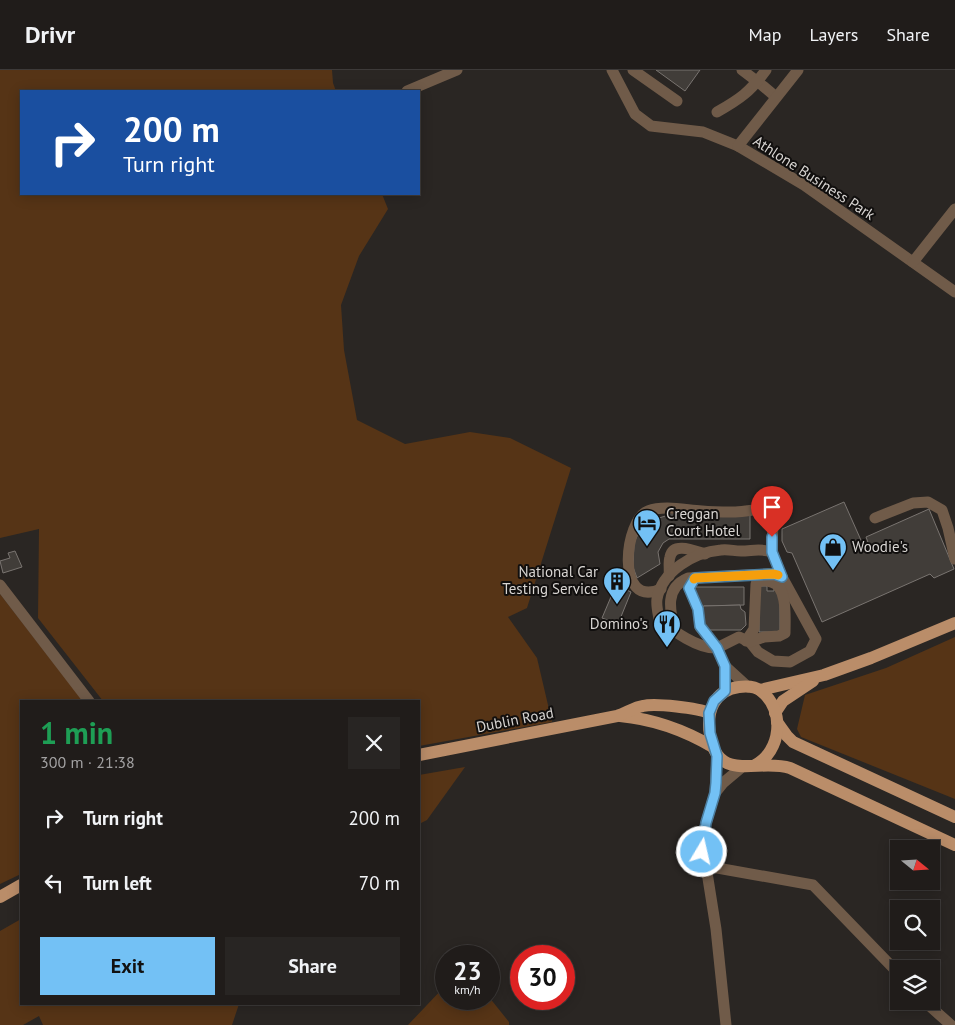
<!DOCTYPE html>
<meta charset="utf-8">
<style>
:root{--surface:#201c1a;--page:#282523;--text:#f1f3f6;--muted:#a2a1a2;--line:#3d3a39;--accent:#73c1f5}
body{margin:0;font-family:"PT Sans",sans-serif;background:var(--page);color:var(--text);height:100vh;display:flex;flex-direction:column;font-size:19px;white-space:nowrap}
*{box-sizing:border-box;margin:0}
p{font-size:16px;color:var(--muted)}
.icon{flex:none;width:28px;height:28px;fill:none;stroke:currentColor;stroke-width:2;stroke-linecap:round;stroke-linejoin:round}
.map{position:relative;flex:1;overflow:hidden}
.sheet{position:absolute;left:20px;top:630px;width:400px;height:305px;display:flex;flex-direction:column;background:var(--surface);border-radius:0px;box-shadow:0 2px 12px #0003,0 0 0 1px var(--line)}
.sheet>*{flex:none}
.top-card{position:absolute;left:20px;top:20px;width:400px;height:105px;border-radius:0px;box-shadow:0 2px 12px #0003,0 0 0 1px var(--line);background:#1a4fa0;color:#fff;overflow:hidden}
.needle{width:32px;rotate:108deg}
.buttons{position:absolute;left:890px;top:770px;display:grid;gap:10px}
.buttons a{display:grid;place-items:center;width:50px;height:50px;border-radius:0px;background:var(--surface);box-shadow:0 2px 12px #0003,0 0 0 1px var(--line);font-size:25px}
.speed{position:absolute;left:435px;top:875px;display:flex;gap:10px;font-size:25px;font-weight:700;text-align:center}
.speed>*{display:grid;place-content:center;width:65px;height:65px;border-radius:50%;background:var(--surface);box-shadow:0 2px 12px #0003,0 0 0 1px var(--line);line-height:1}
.speed small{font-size:12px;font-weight:400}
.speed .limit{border:8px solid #d22;background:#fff;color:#111}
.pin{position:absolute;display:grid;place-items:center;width:42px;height:42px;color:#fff;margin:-51px -21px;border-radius:50% 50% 50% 0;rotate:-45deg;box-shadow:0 0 5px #0007}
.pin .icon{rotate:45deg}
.me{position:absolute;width:55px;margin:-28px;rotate:9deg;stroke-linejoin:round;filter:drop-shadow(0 0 4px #0008)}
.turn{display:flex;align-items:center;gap:18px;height:105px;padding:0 20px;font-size:22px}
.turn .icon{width:65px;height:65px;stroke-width:2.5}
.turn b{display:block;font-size:35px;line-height:42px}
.round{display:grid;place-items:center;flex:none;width:52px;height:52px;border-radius:0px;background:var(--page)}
.summary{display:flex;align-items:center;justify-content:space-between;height:85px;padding:0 20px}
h1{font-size:30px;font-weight:600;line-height:38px;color:#1e9e55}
.cta{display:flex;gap:10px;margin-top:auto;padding:10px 20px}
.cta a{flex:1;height:58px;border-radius:0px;background:var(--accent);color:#111;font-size:20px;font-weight:600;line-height:58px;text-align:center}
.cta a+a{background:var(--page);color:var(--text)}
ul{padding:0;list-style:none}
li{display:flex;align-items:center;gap:15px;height:65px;padding:0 20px}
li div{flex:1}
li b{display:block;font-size:19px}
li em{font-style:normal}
header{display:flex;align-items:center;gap:30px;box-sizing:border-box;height:70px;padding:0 25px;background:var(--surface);border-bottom:1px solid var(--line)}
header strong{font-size:24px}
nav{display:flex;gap:28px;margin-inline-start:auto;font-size:18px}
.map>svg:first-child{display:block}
</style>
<header>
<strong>Drivr</strong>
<nav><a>Map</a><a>Layers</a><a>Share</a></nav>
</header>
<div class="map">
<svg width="955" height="955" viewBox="0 0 955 955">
<rect width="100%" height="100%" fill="#2a2623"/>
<g fill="#563416">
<path d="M0 0H332L333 13 336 21H21V124H382L388 139 359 186 341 235 344 280 357 350 405 374 470 362 510 368 571 398 527 538 508 547 537 588 552 652 419 676V631H103L38 548 39 459 0 468Z"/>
<path d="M0 524 83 631H21V804L0 814Z"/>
<path d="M955 567V729L801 667 797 659 805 625 886 598Z"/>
<path d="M465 697 427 750 419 754V705Z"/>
<path d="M21 849V934H239L232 955H43L39 946 23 955H0V861Z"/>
<path d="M445 916 446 929H489V927L509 952V955H408Z"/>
</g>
<g fill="#413d39" stroke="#797470">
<path d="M656 0H700L685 21Z"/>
<path d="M844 432 864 477 869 475 866 467 929 439 954 499 934 508 930 504 822 552 792 483 787 482 782 471V459Z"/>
<path d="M669 445H750V469H669L663 473 658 482 660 494 637 508 633 497 634 473 638 464 652 450Z"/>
<path d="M15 481 22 497 3 503 0 491 10 488 8 483Z"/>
<path d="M616 515 631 522 618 554 602 548Z"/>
<path d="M760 516H767V521H774V519L780 518V562H759V522Z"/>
<path d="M690 517H744V535L704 536 702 537Z"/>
<path d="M740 535 741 539 745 542 746 555 741 560H704L702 537 704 536Z"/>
</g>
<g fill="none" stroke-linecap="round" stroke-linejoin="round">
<g stroke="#705b49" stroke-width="11">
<path d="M612 0 635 44 651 56 703 62 738 76 804 115 955 222"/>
<path d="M633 0 677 31"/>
<path d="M742 0 763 16 776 27"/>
<path d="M407 21 457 0"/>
<path d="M717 42C740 29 750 22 766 0"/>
<path d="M738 76 798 0"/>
<path d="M913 192 955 139"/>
<path d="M875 448 913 433 928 432 942 440 948 458 955 489"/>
<path d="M669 506C670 500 668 492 670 487 673 471 695 481 705 484"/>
<path d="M0 515 89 631"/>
<path d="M661 519C614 540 625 449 648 441 664 435 685 440 702 441 712 442 723 442 733 442 743 442 753 439 764 440L773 451 772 482 782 507 816 569 810 581 790 592 773 591 758 582 750 572 739 567 717 578 700 557 698 539 689 518 695 508"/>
<path d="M675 562C670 541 664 518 688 508L768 504"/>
<path d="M746 571 754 559 756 514C760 510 765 510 771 512 788 515 785 549 785 563L779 566 764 567 750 572"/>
<path d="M725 596 748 617"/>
<path d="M725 621V596L717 578C698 579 673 561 659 549 658 543 656 535 657 529 662 501 694 482 721 480 728 479 734 481 741 481 752 481 761 478 772 482"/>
<path d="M717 686 715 723 706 753 701 781 706 796 716 859 726 955"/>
<path d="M715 723 723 713 742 697"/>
<path d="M706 796 813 815 899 904"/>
<path d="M924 931 951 955"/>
</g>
<g stroke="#ba8d69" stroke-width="12">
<path d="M760 620 824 605 871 588 955 553"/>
<path d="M775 643 783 631 813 611"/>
<path d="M620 646C653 649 684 660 713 677"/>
<path d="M777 652 787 666 793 672 955 747"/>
<path d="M419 685 617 646C626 643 635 637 643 636 655 633 698 638 709 643"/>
<path d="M755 695C781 682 786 640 761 621 755 616 747 616 739 617 714 620 706 642 710 665 718 714 758 688 790 698L955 775"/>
<path d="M0 827 21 815"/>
</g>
</g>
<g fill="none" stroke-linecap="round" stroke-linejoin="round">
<g stroke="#4b7d9f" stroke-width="12">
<path id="route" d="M702 782 706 753 715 723 716 713 717 686 710 663 709 643 714 631 725 621V596L717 578 700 556 698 539 689 518 695 508 774 504 782 507 772 482V467"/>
</g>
<use href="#route" stroke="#73c1f5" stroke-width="9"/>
<path stroke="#f59e0b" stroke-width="9" d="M694 509 695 508 774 504 778 505"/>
</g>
<defs>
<g id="hotel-pin" transform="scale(1.4375)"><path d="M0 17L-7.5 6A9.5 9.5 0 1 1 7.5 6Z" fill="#73c1f5" stroke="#110f0e"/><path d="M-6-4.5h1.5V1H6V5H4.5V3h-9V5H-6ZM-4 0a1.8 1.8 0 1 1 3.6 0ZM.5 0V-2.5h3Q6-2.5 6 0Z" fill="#111"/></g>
<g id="shop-pin" transform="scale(1.4375)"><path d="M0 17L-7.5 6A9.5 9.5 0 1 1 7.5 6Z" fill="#73c1f5" stroke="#110f0e"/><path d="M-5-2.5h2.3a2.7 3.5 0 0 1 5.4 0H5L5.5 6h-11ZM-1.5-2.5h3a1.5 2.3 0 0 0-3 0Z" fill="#111"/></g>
<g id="building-pin" transform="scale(1.4375)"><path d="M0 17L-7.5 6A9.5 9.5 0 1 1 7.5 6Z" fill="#73c1f5" stroke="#110f0e"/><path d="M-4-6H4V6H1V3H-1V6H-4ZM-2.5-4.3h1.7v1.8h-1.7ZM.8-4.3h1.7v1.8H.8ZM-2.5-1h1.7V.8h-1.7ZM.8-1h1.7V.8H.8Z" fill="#111"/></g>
<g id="restaurant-pin" transform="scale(1.4375)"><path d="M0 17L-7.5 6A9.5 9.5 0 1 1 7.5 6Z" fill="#73c1f5" stroke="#110f0e"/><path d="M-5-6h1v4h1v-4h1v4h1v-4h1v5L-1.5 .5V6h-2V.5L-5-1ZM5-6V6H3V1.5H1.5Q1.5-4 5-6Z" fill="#111"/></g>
</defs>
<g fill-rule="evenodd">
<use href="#hotel-pin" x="647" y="453"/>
<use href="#shop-pin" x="833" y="477"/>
<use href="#building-pin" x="617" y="511"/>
<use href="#restaurant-pin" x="667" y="554"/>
</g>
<g text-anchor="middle" stroke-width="4" stroke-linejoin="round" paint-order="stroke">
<g font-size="15" fill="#d8d5d2" stroke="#110f0e">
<text transform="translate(814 108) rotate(33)" y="5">Athlone Business Park</text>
<text transform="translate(515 650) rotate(-11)" y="5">Dublin Road</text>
</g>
<g font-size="15" fill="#d8d5d2" stroke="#110f0e" text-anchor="start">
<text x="666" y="449">Creggan<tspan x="666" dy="17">Court Hotel</tspan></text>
<text x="852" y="482">Woodie's</text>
<text x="598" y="507" text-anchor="end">National Car<tspan x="598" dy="17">Testing Service</tspan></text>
<text x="648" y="559" text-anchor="end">Domino's</text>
</g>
</g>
</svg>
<div class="buttons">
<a><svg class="needle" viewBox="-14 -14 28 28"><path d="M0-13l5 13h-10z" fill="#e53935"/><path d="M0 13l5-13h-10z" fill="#a2a1a2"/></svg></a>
<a><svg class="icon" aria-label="search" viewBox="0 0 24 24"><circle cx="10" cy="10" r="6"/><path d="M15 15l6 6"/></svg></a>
<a><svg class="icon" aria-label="layers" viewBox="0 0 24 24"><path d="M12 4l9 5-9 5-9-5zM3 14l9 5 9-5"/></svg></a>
</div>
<div class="speed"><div>23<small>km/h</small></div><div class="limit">30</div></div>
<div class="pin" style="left:772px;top:467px;background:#d93025"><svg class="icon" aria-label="arrive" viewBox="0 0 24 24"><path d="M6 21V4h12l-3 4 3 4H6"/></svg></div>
<svg class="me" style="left:702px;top:782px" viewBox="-20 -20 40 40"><circle r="17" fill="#73c1f5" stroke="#fff" stroke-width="3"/><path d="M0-11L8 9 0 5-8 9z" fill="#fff"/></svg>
<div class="top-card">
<div class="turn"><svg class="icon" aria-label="right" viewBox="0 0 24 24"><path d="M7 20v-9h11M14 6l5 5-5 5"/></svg><div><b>200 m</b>Turn right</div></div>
</div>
<section class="sheet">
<div class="summary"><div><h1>1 min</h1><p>300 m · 21:38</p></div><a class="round"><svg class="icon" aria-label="close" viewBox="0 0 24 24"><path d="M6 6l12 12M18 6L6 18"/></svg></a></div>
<ul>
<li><svg class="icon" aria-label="right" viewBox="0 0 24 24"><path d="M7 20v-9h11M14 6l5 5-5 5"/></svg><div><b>Turn right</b></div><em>200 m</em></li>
<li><svg class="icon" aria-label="left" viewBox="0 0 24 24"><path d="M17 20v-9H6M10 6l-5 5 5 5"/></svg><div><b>Turn left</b></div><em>70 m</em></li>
</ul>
<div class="cta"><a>Exit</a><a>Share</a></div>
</section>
</div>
